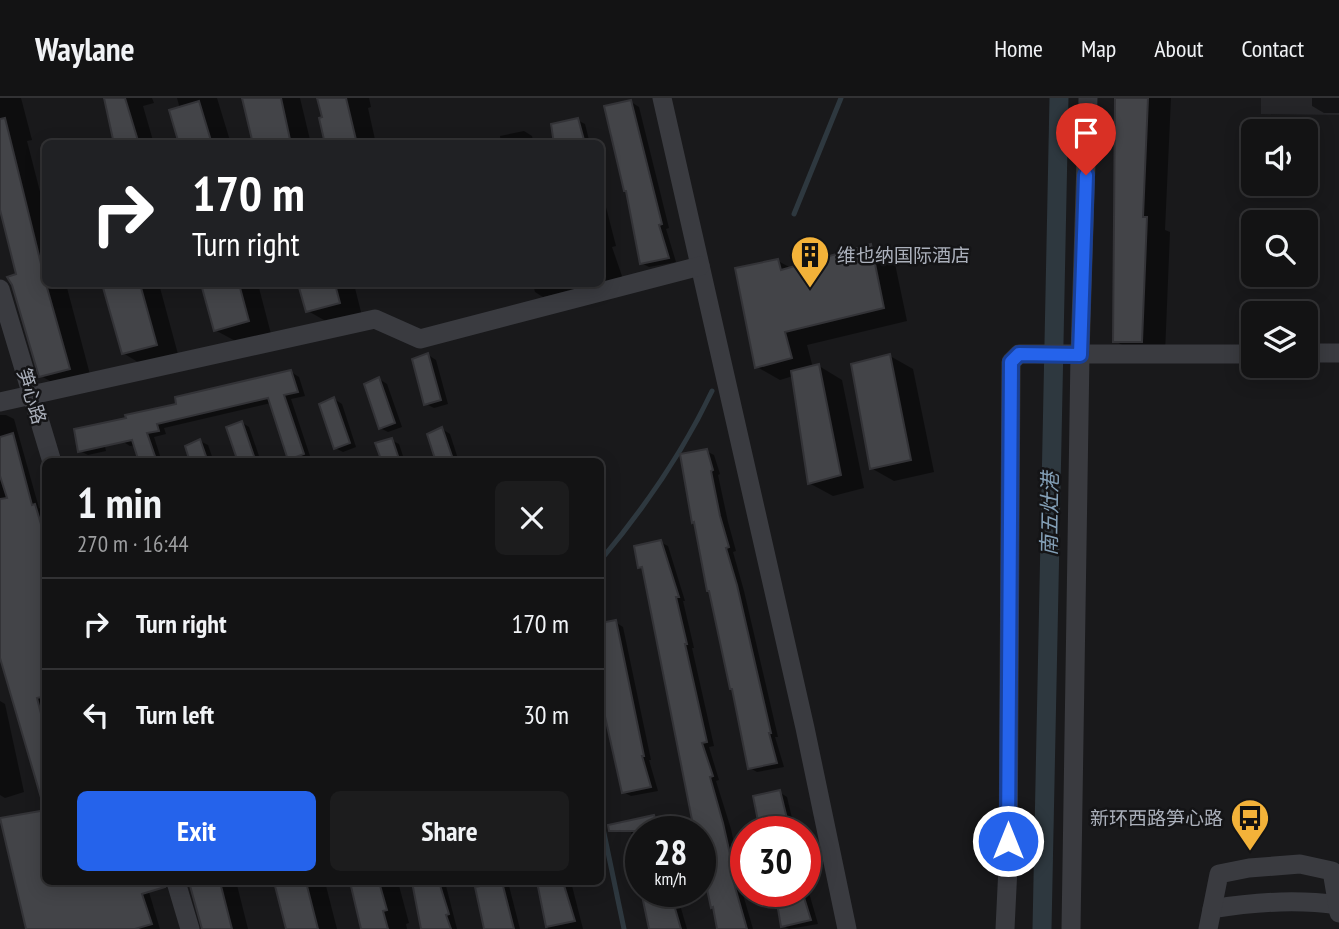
<!DOCTYPE html>
<meta charset="utf-8">
<style>
:root{--surface:#131314;--page:#1c1c1d;--text:#f1f3f6;--muted:#9d9ea0;--line:#323234;--accent:#2563eb}
body{margin:0;font-family:"PT Sans Narrow","Noto Sans SC",sans-serif;background:var(--page);color:var(--text);height:100vh;display:flex;flex-direction:column;font-size:26px;white-space:nowrap}
*{box-sizing:border-box;margin:0}
p{font-size:23px;color:var(--muted)}
.icon{flex:none;width:38px;height:38px;fill:none;stroke:currentColor;stroke-width:2;stroke-linecap:round;stroke-linejoin:round}
.map{position:relative;flex:1;overflow:hidden}
.sheet{position:absolute;left:42px;top:360px;width:562px;height:427px;display:flex;flex-direction:column;background:var(--surface);border-radius:10px;box-shadow:0 4px 18px #0003,0 0 0 2px var(--line)}
.sheet>*{flex:none}
.top-card{position:absolute;left:42px;top:42px;width:562px;height:147px;border-radius:10px;box-shadow:0 4px 18px #0003,0 0 0 2px var(--line);background:#202124;color:#fff;overflow:hidden}
.fabs{position:absolute;left:1241px;top:21px;display:grid;gap:14px}
.fabs a{display:grid;place-items:center;width:77px;height:77px;border-radius:10px;background:var(--surface);box-shadow:0 4px 18px #0003,0 0 0 2px var(--line);font-size:35px}
.speed{position:absolute;left:625px;top:718px;display:flex;gap:14px;font-size:35px;font-weight:700;text-align:center}
.speed>*{display:grid;place-content:center;width:91px;height:91px;border-radius:50%;background:var(--surface);box-shadow:0 4px 18px #0003,0 0 0 2px var(--line);line-height:1}
.speed small{font-size:18px;font-weight:400}
.speed .limit{border:10px solid #d22;background:#fff;color:#111}
.pin{position:absolute;display:grid;place-items:center;width:60px;height:60px;color:#fff;margin:-72px -30px;border-radius:50% 50% 50% 0;rotate:-45deg;box-shadow:0 0 7px #0007}
.pin .icon{rotate:45deg}
.me{position:absolute;width:77px;margin:-38px;rotate:0deg;stroke-linejoin:round;filter:drop-shadow(0 0 5px #0008)}
.turn{display:flex;align-items:center;gap:24px;height:147px;padding:0 35px;font-size:32px}
.turn .icon{width:91px;height:91px;stroke-width:2.5}
.turn b{display:block;font-size:49px;line-height:60px}
.round{display:grid;place-items:center;flex:none;width:74px;height:74px;border-radius:10px;background:var(--page)}
.head{display:flex;align-items:center;justify-content:space-between;height:119px;padding:0 35px}
h1{font-size:42px;font-weight:700;line-height:52px}
.button{display:flex;gap:14px;margin-top:auto;padding:14px 35px}
.button a{flex:1;height:80px;border-radius:10px;background:var(--accent);color:#fff;font-size:28px;font-weight:700;line-height:80px;text-align:center}
.button a+a{background:var(--page);color:var(--text)}
ul{padding:0;list-style:none}
li{display:flex;align-items:center;gap:21px;height:91px;padding:0 35px;border-top:2px solid var(--line)}
li div{flex:1}
li b{display:block;font-size:26px}
li em{font-style:normal}
header{display:flex;align-items:center;gap:42px;box-sizing:border-box;height:98px;padding:0 35px;background:var(--surface);border-bottom:2px solid var(--line)}
header strong{font-size:33px}
nav{display:flex;gap:38px;margin-inline-start:auto;font-size:24px}
.map>svg:first-child{display:block}
</style>
<header>
<strong>Waylane</strong>
<nav><a>Home</a><a>Map</a><a>About</a><a>Contact</a></nav>
</header>
<div class="map">
<svg width="1339" height="831" viewBox="0 0 1339 831">
<rect width="100%" height="100%" fill="#19191b"/>
<path fill="#252528" d="M1261 0H1339V17L1261 16Z"/>
<g fill="#0007">
<path d="M0 0H21L32 42 27 43 46 117V158L31 162 0 105Z"/>
<path d="M106 0H152L154 5 143 8 154 46H116Z"/>
<path d="M177 0H217L231 46H181L180 11Z"/>
<path d="M244 0H300L311 46H254Z"/>
<path d="M319 0H369L371 9 368 10 376 46H327Z"/>
<path d="M1116 0H1171L1165 132 1170 134 1165 256H1138L1115 243Z"/>
<path d="M1312 0H1339V15H1324L1312 8Z"/>
<path d="M631 4 639 9 669 130 666 131 676 164 649 169 641 165 621 67Z"/>
<path d="M577 22 585 26 590 46H556Z"/>
<path d="M524 33 532 38 534 46H501L500 38Z"/>
<path d="M600 86 616 148 612 149 623 181 543 199 535 194 533 186H600Z"/>
<path d="M871 148 894 161 907 223 807 247 813 270 819 268 842 282 864 390 833 398 809 385 793 278 780 282 757 269 778 163 791 170Z"/>
<path d="M42 171 46 172V186H66L92 284 64 291 41 278Z"/>
<path d="M104 186H159L179 260 146 269 123 255Z"/>
<path d="M203 186H258L271 236 239 245 215 232Z"/>
<path d="M300 186H354L362 218 331 226 308 213Z"/>
<path d="M428 257 436 262 448 306 434 310 426 306Z"/>
<path d="M890 258 913 271 934 374 894 383 871 370Z"/>
<path d="M291 274 299 279 305 298 291 301 312 364H291L271 305 164 330 166 336 154 339 162 364H141L135 347 130 348 122 343 178 307Z"/>
<path d="M379 281 387 286 402 329 388 334 380 330Z"/>
<path d="M334 301 342 306 356 349 343 354 335 350Z"/>
<path d="M0 317H6L14 321 39 410 43 412 46 422V682L0 552Z"/>
<path d="M241 324 249 329 261 364H240Z"/>
<path d="M442 331 450 336 459 364H438Z"/>
<path d="M101 334 106 353 88 357 80 353Z"/>
<path d="M391 342 399 346 405 364H384Z"/>
<path d="M200 343 208 347 214 364H192Z"/>
<path d="M706 353 714 357 720 376 718 377 728 424 736 453 733 454 744 493 778 639H775L784 669 757 674 750 670Z"/>
<path d="M345 360 352 364H332Z"/>
<path d="M660 444 668 448 685 503H683L694 550H692L714 648 709 649 719 682 716 683 731 731 741 778 738 779 753 831H719L700 748V733H697L681 662 645 472 639 469Z"/>
<path d="M615 524 623 529 651 662H649L658 693 631 698 623 694Z"/>
<path d="M0 603 5 606 24 694 5 700 0 697Z"/>
<path d="M779 694 787 699 795 733H762L755 700Z"/>
<path d="M654 719 662 723 664 733H640V775L629 724Z"/>
<path d="M805 781 818 826 789 831 783 828 775 793H805Z"/>
<path d="M46 784H146L160 831H27L16 785Z"/>
<path d="M191 784H232L237 787 248 831H203Z"/>
<path d="M276 784H325L337 831H288Z"/>
<path d="M351 784H398L409 825 406 826 407 831H362Z"/>
<path d="M412 784H445L457 831H423Z"/>
<path d="M476 784H508L520 831H485Z"/>
<path d="M539 784H571L583 831H548Z"/>
<path d="M644 793H676L687 831H653Z"/>
</g>
<g fill="none" stroke-linecap="round" stroke-linejoin="round">
<g stroke="#2e383f" stroke-width="5">
<path d="M794 116 841 0"/>
<path d="M600 463C642 413 684 352 712 293"/>
<path d="M600 716 624 831"/>
</g>
<path stroke="#2e383f" stroke-width="19" d="M1042 831 1059 0"/>
</g>
<g fill="#434448" stroke="#333337" stroke-width="2">
<path d="M104 0H125L139 46H114Z"/>
<path d="M242 0H281L291 46H253Z"/>
<path d="M317 0H346L357 46H325L319 20 322 19Z"/>
<path d="M1115 0H1148L1143 119H1147L1142 244H1113Z"/>
<path d="M631 2 662 126 659 127 669 160 640 166 626 93H624L604 8Z"/>
<path d="M199 3 212 46H179L169 12Z"/>
<path d="M5 20 46 186 70 271 39 279 12 187 7 179 16 176 0 112V21Z"/>
<path d="M578 20 584 42 554 46 551 26Z"/>
<path d="M871 146 884 210 785 234 792 260 755 270 735 170 778 161 781 172Z"/>
<path d="M102 186H140L157 247 122 256Z"/>
<path d="M201 186H239L249 223 214 233Z"/>
<path d="M298 186H335L340 205 306 214Z"/>
<path d="M428 255 441 302 424 307 412 261Z"/>
<path d="M890 256 911 362 870 371 851 266Z"/>
<path d="M819 266 841 377 808 386 791 273Z"/>
<path d="M291 272 298 294 284 297 304 356 288 362 268 300 157 326 159 333 147 335 157 364H139L132 342 78 354 74 331 126 320 125 317 176 306 175 299Z"/>
<path d="M379 279 395 325 379 331 364 286Z"/>
<path d="M334 299 350 345 334 351 319 306Z"/>
<path d="M242 323 256 364H238L226 329Z"/>
<path d="M442 329 454 364H436L427 336Z"/>
<path d="M13 335 32 407 35 406 46 443V598L37 600 46 635V702L42 703 0 560V401L7 400 0 378V339Z"/>
<path d="M392 340 400 364H382L375 345Z"/>
<path d="M200 341 208 364H190L185 348Z"/>
<path d="M707 351 713 372 711 373 720 418 729 449 726 450 737 487 771 635H769L777 665 748 671 732 591H730L709 493H707L694 424 692 425 680 356Z"/>
<path d="M661 442 679 499H676L687 546H685L707 644 702 645 713 678 710 679 723 725 734 774 731 775 747 831H717L713 809 711 810 700 758V730L694 732 642 469 638 470 634 448Z"/>
<path d="M616 522 644 658H642L651 689 622 695 600 596V525Z"/>
<path d="M780 692 790 733H760L753 698Z"/>
<path d="M46 712V784H164L165 789 142 796 152 826 135 831H26L0 720Z"/>
<path d="M654 717 659 733H609L608 727Z"/>
<path d="M189 784H220L232 831H202Z"/>
<path d="M274 784H306L318 831H286Z"/>
<path d="M350 784H379L387 812 383 813 388 831H361Z"/>
<path d="M412 784H439L449 816 446 817 451 831H421Z"/>
<path d="M502 784 514 831H484L475 789Z"/>
<path d="M537 784H563L575 823 546 829Z"/>
<path d="M641 793H670L681 831H649Z"/>
<path d="M775 793H802L811 822 781 829Z"/>
</g>
<g fill="none" stroke-linecap="round" stroke-linejoin="round">
<g stroke="#3a3b40" stroke-width="19">
<path d="M662 0 805 630 847 831"/>
<path d="M0 191 52 364"/>
<path d="M1306 255H1339"/>
<path d="M0 304 375 221 420 241 700 168"/>
<path d="M176 784 190 831"/>
<path d="M1212 811C1254 804 1296 801 1338 807"/>
<path d="M1005 831 1008 769 1011 264 1019 256H1253"/>
<path d="M1071 831 1080 256 1088 0"/>
<path d="M1208 831 1219 776 1249 770 1300 766 1332 773 1339 815"/>
</g>
</g>
<g fill="none" stroke-linecap="round" stroke-linejoin="round">
<g stroke="#184099" stroke-width="18">
<path id="route" d="M1008 743 1011 264 1019 256 1080 257 1086 77"/>
</g>
<use href="#route" stroke="#2563eb" stroke-width="12"/>
</g>
<defs>
<g id="building-pin" transform="scale(2.0125)"><path d="M0 17L-7.5 6A9.5 9.5 0 1 1 7.5 6Z" fill="#f3b239" stroke="#141416"/><path d="M-4-6H4V6H1V3H-1V6H-4ZM-2.5-4.3h1.7v1.8h-1.7ZM.8-4.3h1.7v1.8H.8ZM-2.5-1h1.7V.8h-1.7ZM.8-1h1.7V.8H.8Z" fill="#111"/></g>
<g id="bus-pin" transform="scale(2.0125)"><path d="M0 17L-7.5 6A9.5 9.5 0 1 1 7.5 6Z" fill="#f3b239" stroke="#141416"/><path d="M-5-6H5V4H4V6H2V4H-2V6H-4V4H-5ZM-3.5-4V0h7V-4ZM-3.5 1.2v1.5H-2V1.2ZM2 1.2v1.5H3.5V1.2Z" fill="#111"/></g>
</defs>
<g fill-rule="evenodd">
<use href="#building-pin" x="810" y="157"/>
<use href="#bus-pin" x="1250" y="720"/>
</g>
<g text-anchor="middle" stroke-width="5" stroke-linejoin="round" paint-order="stroke">
<g font-size="19" fill="#abb0bb" stroke="#141416" text-anchor="start">
<text x="837" y="164">维也纳国际酒店</text>
<text x="1223" y="727" text-anchor="end">新环西路笋心路</text>
</g>
<g font-size="19" fill="#abb0bb" stroke="#141416">
<text transform="translate(32 298) rotate(73)" y="7">笋心路</text>
</g>
<g font-size="21" font-style="italic" fill="#829eb5" stroke="#141416">
<text transform="translate(1050 416) rotate(-89)" y="7">南五灶港</text>
</g>
</g>
</svg>
<div class="fabs">
<a><svg class="icon" aria-label="sound" viewBox="0 0 24 24"><path d="M4 9h4l5-4v14l-5-4H4zM17 9q2 3 0 6"/></svg></a>
<a><svg class="icon" aria-label="search" viewBox="0 0 24 24"><circle cx="10" cy="10" r="6"/><path d="M15 15l6 6"/></svg></a>
<a><svg class="icon" aria-label="layers" viewBox="0 0 24 24"><path d="M12 4l9 5-9 5-9-5zM3 14l9 5 9-5"/></svg></a>
</div>
<div class="speed"><div>28<small>km/h</small></div><div class="limit">30</div></div>
<div class="pin" style="left:1086px;top:77px;background:#d93025"><svg class="icon" aria-label="arrive" viewBox="0 0 24 24"><path d="M6 21V4h12l-3 4 3 4H6"/></svg></div>
<svg class="me" style="left:1008px;top:743px" viewBox="-20 -20 40 40"><circle r="17" fill="#2563eb" stroke="#fff" stroke-width="3"/><path d="M0-11L8 9 0 5-8 9z" fill="#fff"/></svg>
<div class="top-card">
<div class="turn"><svg class="icon" aria-label="right" viewBox="0 0 24 24"><path d="M7 20v-9h11M14 6l5 5-5 5"/></svg><div><b>170 m</b>Turn right</div></div>
</div>
<section class="sheet">
<div class="head"><div><h1>1 min</h1><p>270 m · 16:44</p></div><a class="round"><svg class="icon" aria-label="close" viewBox="0 0 24 24"><path d="M6 6l12 12M18 6L6 18"/></svg></a></div>
<ul>
<li><svg class="icon" aria-label="right" viewBox="0 0 24 24"><path d="M7 20v-9h11M14 6l5 5-5 5"/></svg><div><b>Turn right</b></div><em>170 m</em></li>
<li><svg class="icon" aria-label="left" viewBox="0 0 24 24"><path d="M17 20v-9H6M10 6l-5 5 5 5"/></svg><div><b>Turn left</b></div><em>30 m</em></li>
</ul>
<div class="button"><a>Exit</a><a>Share</a></div>
</section>
</div>
